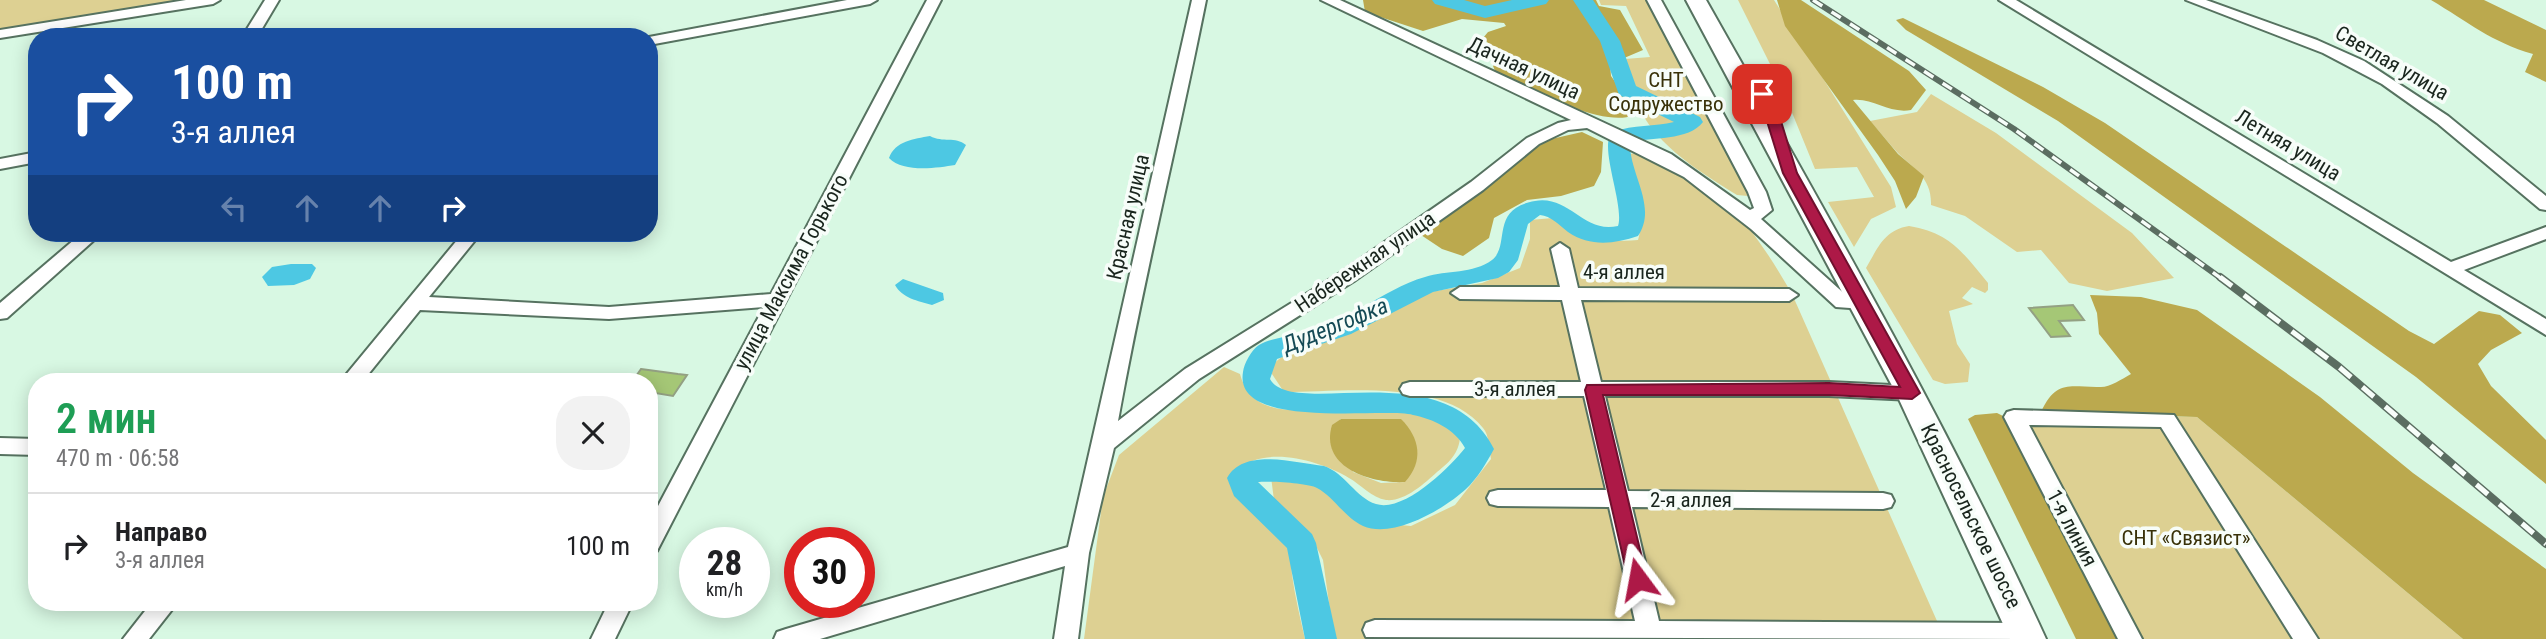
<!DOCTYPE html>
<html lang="ru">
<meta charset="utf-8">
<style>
:root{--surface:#fff;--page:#f2f2f2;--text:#202124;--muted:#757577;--line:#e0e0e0}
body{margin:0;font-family:"Roboto Condensed",sans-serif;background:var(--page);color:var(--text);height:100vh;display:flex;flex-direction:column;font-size:26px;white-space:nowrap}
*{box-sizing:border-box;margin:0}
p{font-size:23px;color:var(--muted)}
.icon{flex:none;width:38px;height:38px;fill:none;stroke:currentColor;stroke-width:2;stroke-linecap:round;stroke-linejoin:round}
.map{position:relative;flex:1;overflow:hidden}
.panel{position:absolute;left:28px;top:373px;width:630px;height:238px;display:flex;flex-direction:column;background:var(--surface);border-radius:28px;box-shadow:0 4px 18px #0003}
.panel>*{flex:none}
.top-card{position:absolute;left:28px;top:28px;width:630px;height:214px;border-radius:28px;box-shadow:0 4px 18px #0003;background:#1a4fa0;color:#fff;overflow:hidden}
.speed{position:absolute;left:679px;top:527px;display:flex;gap:14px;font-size:35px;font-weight:700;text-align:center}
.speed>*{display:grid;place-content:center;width:91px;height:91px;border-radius:50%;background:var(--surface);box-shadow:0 4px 18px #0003;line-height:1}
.speed small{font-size:18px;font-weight:400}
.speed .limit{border:10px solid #d22;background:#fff;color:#111}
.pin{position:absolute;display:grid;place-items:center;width:60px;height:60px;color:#fff;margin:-30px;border-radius:14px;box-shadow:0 4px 10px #0006}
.me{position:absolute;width:77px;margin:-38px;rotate:347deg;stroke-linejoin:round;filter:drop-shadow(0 0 5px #0008)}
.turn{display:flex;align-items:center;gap:24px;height:147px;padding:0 28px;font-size:32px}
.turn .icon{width:91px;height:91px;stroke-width:2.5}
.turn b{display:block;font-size:49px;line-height:60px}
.lanes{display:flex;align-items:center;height:66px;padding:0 28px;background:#0003;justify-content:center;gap:35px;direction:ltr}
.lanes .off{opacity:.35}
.round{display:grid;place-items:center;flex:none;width:74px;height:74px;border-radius:28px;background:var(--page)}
.head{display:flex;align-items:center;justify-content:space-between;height:119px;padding:0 28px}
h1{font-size:42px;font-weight:600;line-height:52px;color:#1e9e55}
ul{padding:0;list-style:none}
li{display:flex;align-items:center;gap:21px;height:105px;padding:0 28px;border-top:2px solid var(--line)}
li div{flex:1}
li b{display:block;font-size:26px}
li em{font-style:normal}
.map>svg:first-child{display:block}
</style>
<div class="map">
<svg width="2546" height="639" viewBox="0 0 2546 639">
<rect width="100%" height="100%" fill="#d8f8e3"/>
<g fill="#ddd092" fill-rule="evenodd">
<path d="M0 0H177L0 31Z"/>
<path d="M1599 0H1647L1756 188 1748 196 1737 195C1681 160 1632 130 1625 59L1650 57 1626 6 1601 5Z"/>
<path d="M1738 0H1774L1891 187 1896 207 1871 219 1854 247 1828 202 1874 197 1857 167 1815 169 1782 88Z"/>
<path d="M1931 94 1996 133 2132 233 2174 278 2107 291 2069 283 2041 250 2017 252 1965 216 1931 205C1932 177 1913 169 1896 151 1887 141 1879 131 1870 121L1917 112Z"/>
<path d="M1642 153C1660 162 1679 169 1696 179 1739 206 1767 251 1792 294L1945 639H1334L1323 560 1310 534 1274 500 1271 477 1326 488 1367 522 1411 526 1455 505 1491 459C1489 450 1489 434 1483 428 1444 378 1341 392 1284 392L1268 368 1289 351 1352 328 1430 292 1482 283 1520 268 1530 239V220L1553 218C1584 244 1600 242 1638 240 1646 214 1633 181 1627 154Z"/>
<path d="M1909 226C1951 233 1962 252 1988 283V290L1985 293 1972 287 1962 298 1973 304 1949 311 1957 344 1970 364 1968 382 1945 384 1933 380 1866 268C1878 248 1884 230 1909 226Z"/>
<path d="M1224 367 1240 374C1256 434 1337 401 1379 402 1409 404 1434 414 1460 427 1462 449 1453 460 1437 472 1424 484 1404 502 1386 500 1372 498 1360 484 1349 478 1319 460 1265 445 1237 470 1235 507 1275 514 1289 542 1293 551 1291 565 1292 575 1295 596 1300 618 1305 639H1084L1103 497 1119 455ZM1340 419H1401L1405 482 1381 483 1353 472Z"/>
<path d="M2010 413 2197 417 2463 639H2125Z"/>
</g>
<g fill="#bba94e">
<path d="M1363 0H1596L1599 6 1620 10 1643 50 1610 64 1611 76 1630 103 1633 115C1605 129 1523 87 1496 73L1493 66 1498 59 1496 51 1483 38 1488 32 1506 26 1504 23 1462 19 1423 31 1365 12Z"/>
<path d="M1777 0H1801L1909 71 1926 90 1911 110C1889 114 1874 98 1853 100L1898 154 1924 176 1916 197 1906 209 1895 181 1878 155 1785 26Z"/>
<path d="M2431 0H2484L2546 30V82L2525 72 2533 54C2491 42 2468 22 2431 0Z"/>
<path d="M1903 18 2043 87 2105 123 2409 331 2434 344 2479 311 2500 315 2522 333 2491 350 2478 364 2491 386 2546 440V484L2416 377 2058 121 1906 30 1896 20Z"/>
<path d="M1582 132 1603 142 1601 172 1594 186 1561 196 1527 200 1494 218 1489 238 1463 256 1442 249 1421 235 1547 140Z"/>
<path d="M2090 295 2141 297 2197 310 2320 397 2413 473 2546 569V639H2463L2197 417 2041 412C2057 378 2071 388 2101 387 2110 387 2122 379 2131 374L2099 334 2097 313Z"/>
<path d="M1997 413 2013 421 2125 639H2076L1968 419 1975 415Z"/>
<path d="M1341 419H1401C1420 438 1424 461 1405 482 1372 484 1319 468 1332 425Z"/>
</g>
<g fill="#4dc8e3">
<path d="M930 136C943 143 955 136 966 145L955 165C937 168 903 173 889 158 895 141 914 139 930 136Z"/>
<path d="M291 264H312L316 268 310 279 294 285 268 286 262 277 272 267Z"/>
<path d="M903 279 943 293 944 300 932 305C918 301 902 298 895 285Z"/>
</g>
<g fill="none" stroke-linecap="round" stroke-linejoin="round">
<g fill="#4dc8e3" fill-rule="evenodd">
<path d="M1432 0H1464L1485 6 1512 0H1549L1546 4 1485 18 1435 4Z"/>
<path d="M1573 0H1593L1620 41 1636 86 1700 117 1703 122C1689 141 1651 137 1630 142 1629 174 1658 206 1638 236 1614 244 1590 247 1568 232 1559 225 1551 216 1540 215L1528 224 1518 260 1509 272 1498 278 1433 292 1351 334 1277 359 1270 379C1293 420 1445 351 1494 449 1487 462 1477 479 1466 489 1444 509 1394 539 1363 526 1344 517 1334 497 1317 488 1308 483 1269 481 1258 482L1312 534 1316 543 1337 639H1305L1287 548 1234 496 1227 478C1244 447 1295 463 1324 466 1345 473 1356 498 1376 504 1404 513 1450 467 1465 448 1455 429 1433 419 1413 415 1382 407 1233 431 1243 372 1244 364 1251 350 1259 345 1268 339 1283 338 1294 334 1318 327 1341 318 1363 307 1383 296 1403 283 1425 277 1447 270 1473 274 1492 260 1511 245 1489 209 1535 201 1570 195 1583 234 1618 226 1625 205 1596 140 1614 132 1633 124 1655 127 1674 122L1619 95 1600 41Z"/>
</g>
</g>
<g fill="#a5c776" stroke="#93a083" stroke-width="2">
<path d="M2073 305 2084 320 2059 321 2070 336 2051 337 2029 308Z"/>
<path d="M641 369 678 374 687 375 673 396 649 392V382H632Z"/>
</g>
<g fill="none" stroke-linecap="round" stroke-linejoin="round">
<g stroke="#567260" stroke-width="4">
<g id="minor">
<path d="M186 0H220L213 4 0 38V30Z"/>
<path d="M265 0H279L257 37H242Z"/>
<path d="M847 0H877L870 4 649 45V37Z"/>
<path d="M927 0H941L657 551 649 554V523L764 307 609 319 420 310 362 382H340L463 233H481L429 297 609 307 771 294Z"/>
<path d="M1192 0H1206C1178 141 1143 280 1118 421L1185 369 1340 273 1471 182 1527 138 1558 123 1571 120 1321 0H1340L1671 154 1750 210 1754 208 1748 192 1647 0H1661L1766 192 1772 210 1761 219 1848 297H1864L1873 303 1864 309 1836 307 1751 229 1684 177 1587 128 1568 130 1539 144 1483 190 1354 281 1199 379 1114 448 1089 553 1078 639H1054L1065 566 820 639H774L777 632 786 629 1068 547Z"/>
<path d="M1999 0H2016L2451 262 2546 227V239L2464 270 2546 319V335Z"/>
<path d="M2186 0H2206L2317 40 2364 61 2448 116 2546 196V210L2540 209 2437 123 2382 84 2323 53Z"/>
<path d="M37 152V162L0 169V159Z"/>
<path d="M82 233H102L7 318 0 319V303Z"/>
<path d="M1560 243 1569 249 1578 288 1789 289 1798 295 1789 301 1581 300 1601 382H1829L1912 386 1919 388 1922 393 1919 398 1912 400 1829 396H1605L1628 491 1883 493 1891 495 1894 501 1891 507 1883 509 1632 507 1659 621 2026 623 2035 626 2038 633 2035 639 1366 637 1363 630 1366 623 1375 620 1635 621 1609 507 1498 506 1490 504 1487 498 1490 492 1498 490H1606L1584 396H1410L1403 394 1400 389 1403 384 1410 382H1581L1562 300 1460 299 1451 293 1460 287H1560L1551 249Z"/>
<path d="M2014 410 2174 415 2318 639H2293L2161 427 2029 425 2142 639H2118L2004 417 2007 412Z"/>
<path d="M0 438 37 439V455L0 454Z"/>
<path d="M152 602H178L149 639H123Z"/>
<path d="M609 602H633L615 639H591Z"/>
</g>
</g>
<g stroke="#567260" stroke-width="4">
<path id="highway" d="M1686 0H1706C1825 211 1945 419 2046 639H2010L1897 395Z"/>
</g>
<use href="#minor" fill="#fff" fill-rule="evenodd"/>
<use href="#highway" fill="#fff" fill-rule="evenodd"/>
<g stroke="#5b6d61" stroke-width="6">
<path id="rail-far1" d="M1813 0 2014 129 2222 279"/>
</g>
<g stroke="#5b6d61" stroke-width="8">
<path id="rail" d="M2220 277 2339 367 2546 544"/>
</g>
<use href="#rail-far1" stroke="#f7fdf9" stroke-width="3.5" stroke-dasharray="11" stroke-linecap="butt"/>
<use href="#rail" stroke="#f7fdf9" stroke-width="5" stroke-dasharray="15" stroke-linecap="butt"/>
</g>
<path fill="#ad1947" stroke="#70102e" stroke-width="2" d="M1762 90 1768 94 1780 118 1797 173 1920 393 1912 399 1829 395H1603L1647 579 1644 585H1631L1628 579 1585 390 1587 385 1829 383 1900 387 1783 173 1766 118 1755 94Z"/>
<g text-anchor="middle" stroke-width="7" stroke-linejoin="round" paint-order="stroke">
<g font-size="21" fill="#19251d" stroke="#f7fdf9">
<text transform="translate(2392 63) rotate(30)" y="7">Светлая улица</text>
<text transform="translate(1524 68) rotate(25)" y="7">Дачная улица</text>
<text transform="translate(2288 145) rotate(31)" y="7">Летняя улица</text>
<text transform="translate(1128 217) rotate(-77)" y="7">Красная улица</text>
<text transform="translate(1365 262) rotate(-34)" y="7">Набережная улица</text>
<text transform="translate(791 272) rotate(-62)" y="7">улица Максима Горького</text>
<text x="1624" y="279">4-я аллея</text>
<text x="1515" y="396">3-я аллея</text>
<text x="1691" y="507">2-я аллея</text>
<text transform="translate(1971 516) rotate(64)" y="7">Красносельское шоссе</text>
<text transform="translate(2072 528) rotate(62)" y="7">1-я линия</text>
</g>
<g font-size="21" fill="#383108" stroke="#f7fdf9">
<text x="1666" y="87">СНТ<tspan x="1666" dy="24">Содружество</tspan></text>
<text x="2186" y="545">СНТ «Связист»</text>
</g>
<g font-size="23" font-style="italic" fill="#154a55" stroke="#f7fdf9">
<text transform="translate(1335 325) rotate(-22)" y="8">Дудергофка</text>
</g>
</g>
</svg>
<div class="speed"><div>28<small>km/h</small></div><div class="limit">30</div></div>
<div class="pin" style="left:1762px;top:94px;background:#d93025"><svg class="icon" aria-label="arrive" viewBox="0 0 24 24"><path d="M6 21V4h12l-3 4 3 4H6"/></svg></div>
<svg class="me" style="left:1638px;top:579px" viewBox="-20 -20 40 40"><path d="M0-17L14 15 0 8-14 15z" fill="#ad1947" stroke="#fff" stroke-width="4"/></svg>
<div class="top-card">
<div class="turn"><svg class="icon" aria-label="right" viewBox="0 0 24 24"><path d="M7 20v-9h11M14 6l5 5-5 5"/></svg><div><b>100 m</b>3-я аллея</div></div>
<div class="lanes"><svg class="icon off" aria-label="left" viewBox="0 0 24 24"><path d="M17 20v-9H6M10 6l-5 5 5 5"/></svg><svg class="icon off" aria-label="ahead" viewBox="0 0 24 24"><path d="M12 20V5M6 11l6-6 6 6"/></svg><svg class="icon off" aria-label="ahead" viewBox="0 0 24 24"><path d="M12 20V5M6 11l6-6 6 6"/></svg><svg class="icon" aria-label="right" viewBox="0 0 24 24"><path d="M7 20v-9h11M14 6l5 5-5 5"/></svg></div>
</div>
<section class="panel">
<div class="head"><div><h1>2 мин</h1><p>470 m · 06:58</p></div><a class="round"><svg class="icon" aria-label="close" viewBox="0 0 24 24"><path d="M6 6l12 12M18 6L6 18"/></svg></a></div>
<ul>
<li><svg class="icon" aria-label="right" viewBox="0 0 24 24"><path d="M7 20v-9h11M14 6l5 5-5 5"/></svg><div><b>Направо</b><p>3-я аллея</p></div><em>100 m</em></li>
</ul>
</section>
</div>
